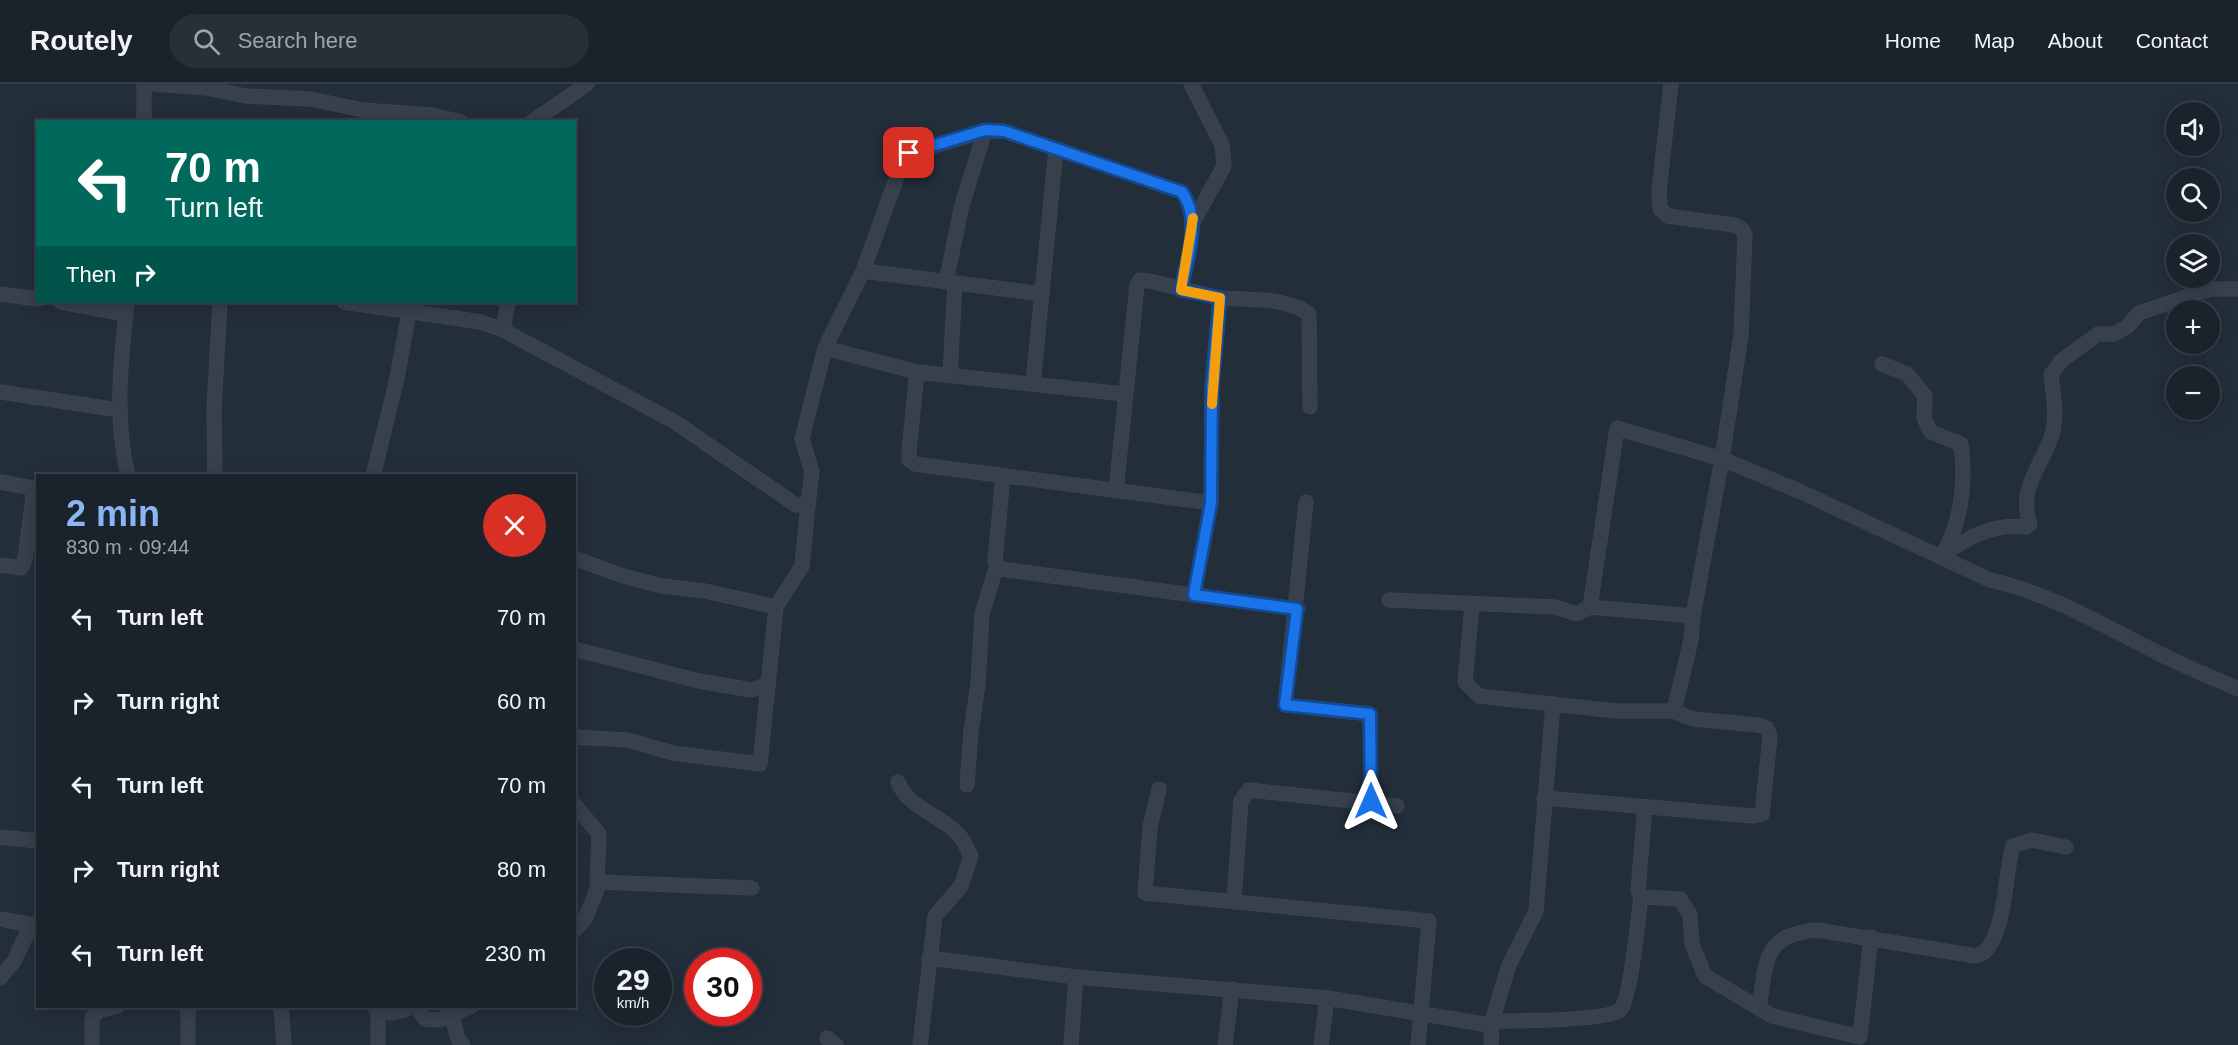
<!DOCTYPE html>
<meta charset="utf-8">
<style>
:root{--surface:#1a222c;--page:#272f38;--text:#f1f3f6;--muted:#9fa4a9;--line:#383f48;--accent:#8ab6f4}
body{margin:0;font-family:Arial,sans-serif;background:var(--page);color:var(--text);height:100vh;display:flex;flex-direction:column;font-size:22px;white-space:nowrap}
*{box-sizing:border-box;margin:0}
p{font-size:20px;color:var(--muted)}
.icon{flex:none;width:33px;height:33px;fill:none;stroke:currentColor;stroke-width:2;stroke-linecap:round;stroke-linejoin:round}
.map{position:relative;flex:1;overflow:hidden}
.details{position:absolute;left:36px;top:390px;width:540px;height:534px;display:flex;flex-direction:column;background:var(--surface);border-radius:0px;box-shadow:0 3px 15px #0003,0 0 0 2px var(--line)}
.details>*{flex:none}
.top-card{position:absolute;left:36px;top:36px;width:540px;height:183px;border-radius:0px;box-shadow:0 3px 15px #0003,0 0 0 2px var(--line);background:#00695c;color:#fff;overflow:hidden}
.tools{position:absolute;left:2166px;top:18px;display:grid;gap:12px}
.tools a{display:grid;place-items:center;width:54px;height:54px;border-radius:50%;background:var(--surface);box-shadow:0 3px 15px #0003,0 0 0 2px var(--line);font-size:30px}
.speed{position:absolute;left:594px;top:864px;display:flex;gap:12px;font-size:30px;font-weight:700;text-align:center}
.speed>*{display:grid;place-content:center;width:78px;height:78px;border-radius:50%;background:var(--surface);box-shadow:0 3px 15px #0003,0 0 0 2px var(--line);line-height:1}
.speed small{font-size:15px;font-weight:400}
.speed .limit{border:9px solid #d22;background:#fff;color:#111}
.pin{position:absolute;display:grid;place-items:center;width:51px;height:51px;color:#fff;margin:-26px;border-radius:12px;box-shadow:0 3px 9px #0006}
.me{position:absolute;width:66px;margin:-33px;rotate:0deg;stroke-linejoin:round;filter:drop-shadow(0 0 4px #0008)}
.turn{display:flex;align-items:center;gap:21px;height:126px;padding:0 30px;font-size:27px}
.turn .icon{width:78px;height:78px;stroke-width:2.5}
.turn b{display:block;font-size:42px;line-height:51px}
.then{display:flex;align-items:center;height:57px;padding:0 30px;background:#0003;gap:12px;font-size:22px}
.round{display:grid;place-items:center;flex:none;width:63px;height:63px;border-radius:32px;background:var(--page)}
.overview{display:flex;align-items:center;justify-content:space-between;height:102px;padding:0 30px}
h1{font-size:36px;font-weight:600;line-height:45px;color:var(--accent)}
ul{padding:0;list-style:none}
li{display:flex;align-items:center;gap:18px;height:84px;padding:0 30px}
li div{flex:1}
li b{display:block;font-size:22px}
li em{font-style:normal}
header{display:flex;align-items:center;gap:36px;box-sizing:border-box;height:84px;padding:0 30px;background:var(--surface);border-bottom:2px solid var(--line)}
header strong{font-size:28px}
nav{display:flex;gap:33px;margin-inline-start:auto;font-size:21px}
.search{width:420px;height:54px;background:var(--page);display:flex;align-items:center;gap:15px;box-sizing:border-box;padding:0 21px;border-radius:33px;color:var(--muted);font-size:22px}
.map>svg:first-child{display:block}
</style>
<header>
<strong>Routely</strong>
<div class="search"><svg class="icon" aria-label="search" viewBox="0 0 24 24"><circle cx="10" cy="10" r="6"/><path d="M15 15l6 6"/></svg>Search here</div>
<nav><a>Home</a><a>Map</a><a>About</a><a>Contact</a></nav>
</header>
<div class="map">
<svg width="2238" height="961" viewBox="0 0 2238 961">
<rect width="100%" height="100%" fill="#232e3b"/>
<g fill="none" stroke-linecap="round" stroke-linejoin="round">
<g stroke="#404954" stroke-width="15">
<g id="minor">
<path d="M144 0V38"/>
<path d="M155 0 206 4 246 12 311 15 362 26 432 31 461 38"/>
<path d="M1191 0 1222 61 1224 82 1193 138"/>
<path d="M1671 0 1659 107 1660 125 1668 132 1734 141 1742 145 1745 151 1741 251 1722 375 1693 532 1691 556 1674 627"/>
<path d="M532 38 587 0"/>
<path d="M863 187 1042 210"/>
<path d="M946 198 962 121 985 47"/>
<path d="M0 210 38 215"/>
<path d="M1220 214C1248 216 1286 213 1309 230L1310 323"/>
<path d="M61 218 126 230"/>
<path d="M127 218C121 276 114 333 128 392"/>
<path d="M344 218 481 238 503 246 675 338 796 421H808L812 388 802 355 825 264 863 187 903 76 910 69 985 47H1004L1182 108C1202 136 1187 174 1181 206"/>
<path d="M503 246 508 218"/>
<path d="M825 264 917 288 1125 310"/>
<path d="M1882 280 1907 290 1925 312 1924 334 1931 348 1961 360C1966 395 1962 435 1945 466"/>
<path d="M917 288 909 367V376L915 380 1211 419"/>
<path d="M950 291 955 199"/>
<path d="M1033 300 1056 65"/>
<path d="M0 308 119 326"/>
<path d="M215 392 214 325 220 218"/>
<path d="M373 392 396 299 411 218"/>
<path d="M1003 392 995 477 1000 485 1298 525"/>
<path d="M0 398 38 405"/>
<path d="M1116 407 1137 201 1140 196 1149 197 1220 214 1212 302 1211 419 1194 511"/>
<path d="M1306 418 1285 621 1370 630 1371 717"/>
<path d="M1941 473C1965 454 1995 439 2026 443L2030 440C2017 401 2044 382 2053 347 2057 328 2053 309 2051 291L2061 277 2098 250H2114L2127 243 2139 229 2210 205H2238"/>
<path d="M574 474 620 491 662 502 705 507 776 523"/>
<path d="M0 481 21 484 25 475 34 404"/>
<path d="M1389 516 1556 523 1576 530 1590 523 1693 532"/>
<path d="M1472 521 1465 598 1479 612 1616 627H1674L1693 635 1758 641 1767 644 1770 653 1762 730 1753 732 1544 714"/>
<path d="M1590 523 1617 344 1722 375 1799 407 1990 496C2049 509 2105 542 2158 569 2184 582 2211 593 2238 605"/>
<path d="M574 565 699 597 751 606 768 600"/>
<path d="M574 653 627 656 673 669 760 680 776 523 802 482 808 421"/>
<path d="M898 698C908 724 941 731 959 751 964 756 967 765 971 772L961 802 935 832 920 961"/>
<path d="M967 701 971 647 978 600 982 530 997 481"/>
<path d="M1159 705 1150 743 1145 809 1429 837 1418 961"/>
<path d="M574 720 599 750 597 798 752 804"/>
<path d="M0 753 38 757"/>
<path d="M1641 813 1680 815 1690 831 1692 860 1705 892 1772 932 1860 953 1871 853"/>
<path d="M1234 816 1241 717 1249 706 1397 722"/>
<path d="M0 835 38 842"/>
<path d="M574 847 585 835 600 798"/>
<path d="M929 874 1076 893 1327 914 1483 940 1492 937 1509 881 1536 827 1553 620"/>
<path d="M0 894 14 877 31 841"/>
<path d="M281 922 284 961"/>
<path d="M374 922C385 933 401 928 413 922"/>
<path d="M416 922 425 935 439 936 472 922"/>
<path d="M1759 924C1767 878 1761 851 1817 846L1976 872 1985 868C2008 838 2003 797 2013 762L2031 756 2066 763"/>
<path d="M452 932 458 955 463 961"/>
<path d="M827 954 836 961"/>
<path d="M92 961V934L98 927 118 922"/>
<path d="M188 961V922"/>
<path d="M378 961V927"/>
<path d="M1071 961 1076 893"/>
<path d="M1225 961 1232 905"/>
<path d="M1321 961 1327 914"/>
<path d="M1491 961 1492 937C1511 937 1611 937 1620 926 1631 915 1638 833 1641 813L1638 807 1645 723"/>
</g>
</g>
<use href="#minor" stroke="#37404b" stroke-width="14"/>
</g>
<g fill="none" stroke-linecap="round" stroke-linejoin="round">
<g stroke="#114b97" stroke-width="15">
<path id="route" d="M909 69 985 46 1004 47 1182 108C1202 136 1187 174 1181 206L1220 214 1212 302 1211 419 1194 511 1297 525 1285 621 1370 630 1371 717"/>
</g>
<use href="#route" stroke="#1a73e8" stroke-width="10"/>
<path stroke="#f59e0b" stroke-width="10" d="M1193 134 1181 206 1220 214 1212 320"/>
</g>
</svg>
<div class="tools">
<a><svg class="icon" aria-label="sound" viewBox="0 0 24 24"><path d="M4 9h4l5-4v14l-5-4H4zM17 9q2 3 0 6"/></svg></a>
<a><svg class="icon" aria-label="search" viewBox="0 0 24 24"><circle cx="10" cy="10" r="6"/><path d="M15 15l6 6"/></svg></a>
<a><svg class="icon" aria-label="layers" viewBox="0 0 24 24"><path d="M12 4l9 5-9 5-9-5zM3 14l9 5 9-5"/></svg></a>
<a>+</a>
<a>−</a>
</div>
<div class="speed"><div>29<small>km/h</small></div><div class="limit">30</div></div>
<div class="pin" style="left:909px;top:69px;background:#d93025"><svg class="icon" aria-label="arrive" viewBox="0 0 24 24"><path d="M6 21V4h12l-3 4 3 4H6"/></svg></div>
<svg class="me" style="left:1371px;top:717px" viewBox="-20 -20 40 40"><path d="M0-17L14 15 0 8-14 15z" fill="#1a73e8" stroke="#fff" stroke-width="4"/></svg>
<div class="top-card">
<div class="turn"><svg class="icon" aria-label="left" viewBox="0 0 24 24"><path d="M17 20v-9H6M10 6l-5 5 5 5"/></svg><div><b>70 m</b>Turn left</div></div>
<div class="then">Then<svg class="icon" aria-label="right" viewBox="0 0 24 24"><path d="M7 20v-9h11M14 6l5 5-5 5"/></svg></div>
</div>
<section class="details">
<div class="overview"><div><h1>2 min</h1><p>830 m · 09:44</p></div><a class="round" style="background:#d93025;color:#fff"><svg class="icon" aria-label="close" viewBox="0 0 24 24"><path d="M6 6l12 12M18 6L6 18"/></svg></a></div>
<ul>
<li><svg class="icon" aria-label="left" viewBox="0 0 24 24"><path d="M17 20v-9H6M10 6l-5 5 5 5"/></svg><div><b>Turn left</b></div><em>70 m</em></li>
<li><svg class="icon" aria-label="right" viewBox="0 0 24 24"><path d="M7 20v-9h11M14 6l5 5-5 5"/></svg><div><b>Turn right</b></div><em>60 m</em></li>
<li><svg class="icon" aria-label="left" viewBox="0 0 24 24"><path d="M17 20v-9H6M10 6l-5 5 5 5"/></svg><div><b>Turn left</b></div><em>70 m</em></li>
<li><svg class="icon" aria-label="right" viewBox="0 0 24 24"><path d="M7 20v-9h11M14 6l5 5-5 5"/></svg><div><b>Turn right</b></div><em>80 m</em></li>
<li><svg class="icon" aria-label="left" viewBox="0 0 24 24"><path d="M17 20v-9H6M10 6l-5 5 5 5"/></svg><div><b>Turn left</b></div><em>230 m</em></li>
</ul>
</section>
</div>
